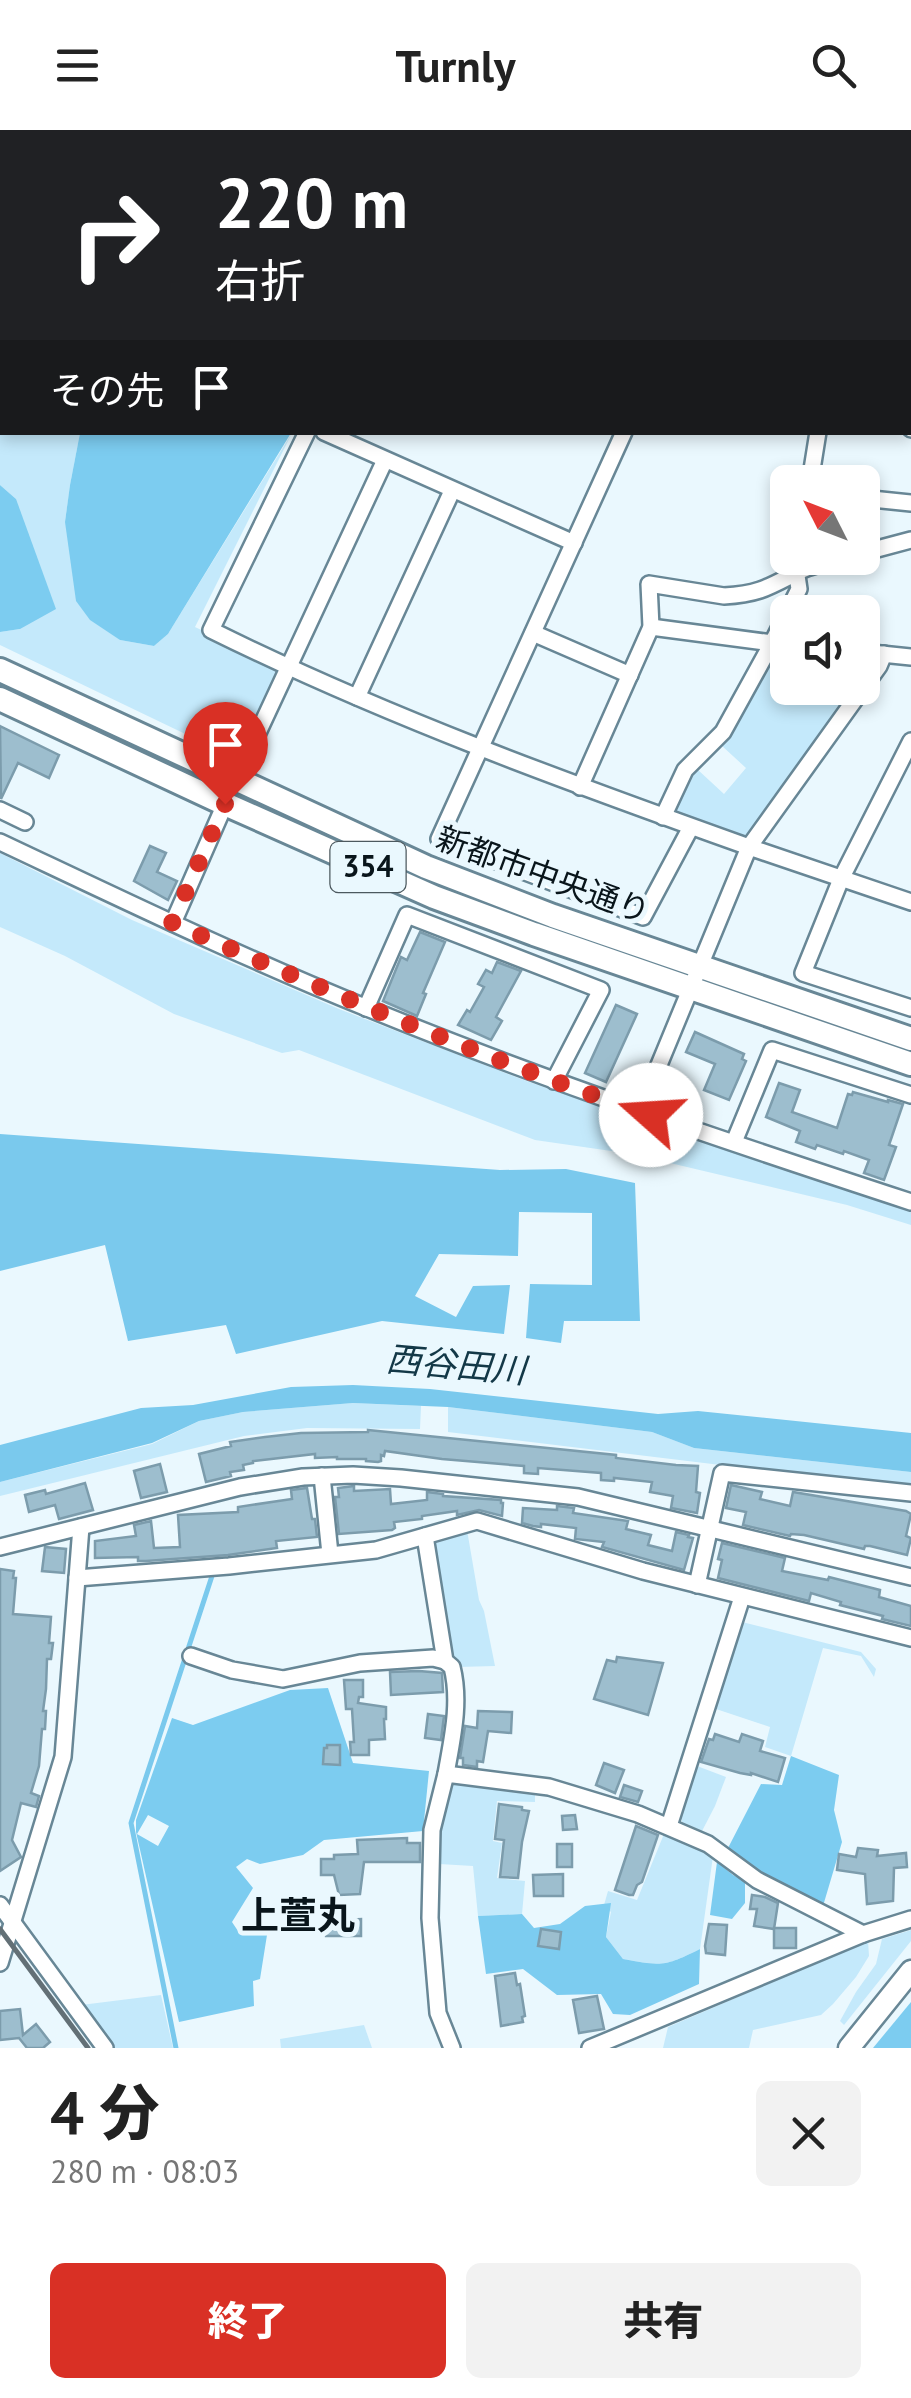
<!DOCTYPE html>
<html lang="ja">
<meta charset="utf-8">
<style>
:root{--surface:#fff;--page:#f2f2f2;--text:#222;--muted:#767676;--accent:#d93025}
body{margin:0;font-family:"PT Sans","Noto Sans JP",sans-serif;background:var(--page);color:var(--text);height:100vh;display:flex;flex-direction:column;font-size:38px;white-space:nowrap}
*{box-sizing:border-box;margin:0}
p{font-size:32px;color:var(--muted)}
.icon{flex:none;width:55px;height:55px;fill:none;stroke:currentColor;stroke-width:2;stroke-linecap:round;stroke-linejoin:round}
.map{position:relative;height:1918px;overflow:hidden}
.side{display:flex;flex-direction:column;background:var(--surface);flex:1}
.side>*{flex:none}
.banner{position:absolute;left:0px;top:0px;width:912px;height:305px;box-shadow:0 5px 15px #0003;background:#202124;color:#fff;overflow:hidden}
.needle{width:65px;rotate:312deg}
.fabs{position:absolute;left:770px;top:335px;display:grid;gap:20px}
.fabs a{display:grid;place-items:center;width:110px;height:110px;border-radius:15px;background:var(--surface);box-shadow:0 5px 15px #0003;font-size:50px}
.pin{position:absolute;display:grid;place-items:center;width:85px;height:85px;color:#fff;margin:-102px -42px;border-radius:50% 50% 50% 0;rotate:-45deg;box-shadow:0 0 10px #0007}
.pin .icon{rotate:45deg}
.me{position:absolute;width:110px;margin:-55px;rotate:289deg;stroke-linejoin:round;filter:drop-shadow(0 0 8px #0008)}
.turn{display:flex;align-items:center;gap:35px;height:210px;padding:0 50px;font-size:45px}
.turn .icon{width:130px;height:130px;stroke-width:2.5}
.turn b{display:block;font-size:70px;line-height:85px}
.then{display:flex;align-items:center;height:95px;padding:0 50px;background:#0003;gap:20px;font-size:38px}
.round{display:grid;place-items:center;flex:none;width:105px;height:105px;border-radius:15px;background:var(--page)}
.overview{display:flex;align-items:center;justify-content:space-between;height:170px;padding:0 50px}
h1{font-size:60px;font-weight:800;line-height:75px}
.primary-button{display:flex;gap:20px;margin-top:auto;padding:20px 50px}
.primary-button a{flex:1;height:115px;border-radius:15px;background:var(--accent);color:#fff;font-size:40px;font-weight:800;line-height:115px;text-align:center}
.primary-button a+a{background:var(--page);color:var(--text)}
header{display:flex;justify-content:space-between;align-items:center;height:130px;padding:0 50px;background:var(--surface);font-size:45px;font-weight:800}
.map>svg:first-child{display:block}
</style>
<header><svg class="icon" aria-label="menu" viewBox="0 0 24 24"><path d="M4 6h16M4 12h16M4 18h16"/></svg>Turnly<svg class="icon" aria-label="search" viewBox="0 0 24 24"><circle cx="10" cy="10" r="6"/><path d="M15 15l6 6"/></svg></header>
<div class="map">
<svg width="911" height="1918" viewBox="0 0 911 1918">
<rect width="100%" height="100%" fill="#eaf8fe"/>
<g fill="#c4e9fb">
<path d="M2 36V302L80 303 70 355 65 392 120 510 154 516 168 504 292 303 195 497 275 535 277 541 241 624 229 625 0 515V502L20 499 16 369 0 355V38Z"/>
<path d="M780 521H787L788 558H855L749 706 742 707 677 684 675 678 697 639 724 664 746 638 721 615 732 600 773 524Z"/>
<path d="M0 723 132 790 339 879 529 952 911 1080V1095L847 1075 632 1024 535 1010 299 920 282 923 174 884 65 826 0 797Z"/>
<path d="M353 1273 421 1276 420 1299 307 1298 244 1306 0 1366V1352L152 1314 199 1291 243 1282Z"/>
<path d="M448 1277 652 1302 694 1318 911 1342V1358L448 1302Z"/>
<path d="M467 1400 479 1470 484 1481 495 1536 458 1537 452 1525 431 1413 433 1409Z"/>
<path d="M742 1492 861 1522 876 1539 874 1547 861 1526 823 1518 791 1626 765 1617 770 1597 713 1578Z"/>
<path d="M697 1636 726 1647 715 1676 702 1701 682 1692 681 1686Z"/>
<path d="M458 1650 535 1660V1672L497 1671 493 1711 502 1713 497 1748 525 1751 522 1784 478 1786 473 1736 439 1734 438 1697 451 1653Z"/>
<path d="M664 1704 691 1713 713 1726 700 1819C664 1837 662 1836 623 1829L606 1807 611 1782 604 1775 608 1761 637 1770Z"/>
<path d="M911 1800V1811L844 1895 840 1891 856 1862 876 1834 882 1809Z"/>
<path d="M868 1811 869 1826 856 1847 833 1874 821 1885 753 1900 749 1918H663L668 1897Z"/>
<path d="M161 1865 173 1918H113L81 1875Z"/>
<path d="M364 1895 372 1918H281L280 1909Z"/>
</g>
<g fill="#7cccf0" fill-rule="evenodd">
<path d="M47 0H206V2H48Z"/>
<path d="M80 303H291L168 504 154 516 120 510 90 490 76 471 65 392 70 355Z"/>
<path d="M0 355 16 369 56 479 20 499 0 502Z"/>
<path d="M328 1558 353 1633 429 1641 423 1701 324 1710 303 1725 260 1734 247 1729 236 1737 253 1758 232 1792 238 1801 267 1805 260 1849 253 1851 254 1876 179 1892 136 1702V1690L172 1588 193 1595 290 1560ZM148 1685 169 1696 158 1716 137 1704Z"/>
<path d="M791 1626 839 1645 834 1680 842 1712 823 1776 760 1743 728 1718 761 1654 782 1655Z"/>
<path d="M717 1732 733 1745 745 1751V1773L732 1789 710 1785Z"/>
<path d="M611 1773 606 1807 623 1829C662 1836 664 1837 700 1819L699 1854 630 1885 613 1884 601 1864 557 1865 523 1839 486 1844 478 1786 522 1784 534 1798 560 1794 585 1776Z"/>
<path d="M911 1872V1918H873Z"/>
</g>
<g fill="#7ac9ed">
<path d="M0 1004 500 1040 566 1039 635 1053 640 1191H564L561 1213 526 1208 530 1154 592 1155V1083L519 1082 518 1126 439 1124 415 1166 456 1187 473 1156 510 1155 504 1204 382 1191 236 1224 226 1195 128 1211 105 1115 0 1141Z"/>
<path d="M353 1255 430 1259 658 1284 698 1281 911 1303V1342L694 1318 652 1302 448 1277 353 1273 243 1282 199 1291 152 1313 0 1352V1315L141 1278 193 1275 291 1257Z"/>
</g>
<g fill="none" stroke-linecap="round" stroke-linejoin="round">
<path stroke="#7ac9ed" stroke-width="5" d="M176 1918 131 1693 212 1446"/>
</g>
<g fill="#9dbece" stroke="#7c9cac" stroke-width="2.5">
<path d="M0 596 59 625 49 648 18 633 1 669Z"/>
<path d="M150 716 166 723 157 742 177 751 168 770 134 751Z"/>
<path d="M420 802 445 812 423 863 426 864 417 886 383 871 401 827 407 830Z"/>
<path d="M497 832 521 841 496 887 502 891 491 910 458 895 467 880 470 882 484 857 478 854 486 840 492 843Z"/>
<path d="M616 875 637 884 606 952 585 943Z"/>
<path d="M695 902 744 924 742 929 746 931 729 970 704 960 715 934 686 922Z"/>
<path d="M779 953 800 960 792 982 837 998 848 964 852 965 853 962 888 972V970L903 974 889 1015 896 1017 884 1050 864 1043 869 1030 844 1021 843 1024 817 1015 815 1019 796 1012 800 1001 766 987Z"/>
<path d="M368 1300 616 1325V1328L676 1335 698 1336 696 1362 700 1363 697 1383 671 1378 673 1366 650 1362 652 1352 614 1348V1351L601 1350V1343L538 1338V1344L524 1343V1336L442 1329 385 1321 384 1326 381 1325V1331L378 1332 366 1331V1329H337V1327L315 1328V1324L253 1331V1333L243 1335 244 1340 230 1342 231 1346 206 1352 199 1324 231 1316 230 1312 265 1307 301 1303 368 1302Z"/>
<path d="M160 1334 167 1362 141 1368 134 1341Z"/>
<path d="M85 1353 93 1380 59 1389 55 1375 29 1382 25 1365 45 1360 46 1364Z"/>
<path d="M731 1355 762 1362 760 1369 790 1376 793 1362 906 1381 911 1384 906 1406 911 1408 907 1425 870 1416H865L864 1419 804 1405 791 1404 790 1406 743 1395 746 1382 726 1378Z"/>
<path d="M354 1356V1361L390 1359 391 1374 427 1370V1362L443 1364V1366L501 1370V1373H503L502 1386 479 1380 457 1385V1381L422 1386V1389L394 1392 395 1398 392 1400 339 1404 335 1367H339L338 1358Z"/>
<path d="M307 1358 312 1389H315L317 1407 276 1411 277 1418 228 1425 146 1431H138V1427L95 1428V1411L136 1406 134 1395 151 1391 154 1418 180 1417 178 1385 238 1382V1377L292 1369 291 1360Z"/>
<path d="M557 1376 574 1378 573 1383 628 1391 626 1399 651 1405 648 1415 672 1421 676 1402 689 1405 688 1407 693 1408 684 1440 602 1417 604 1412 575 1409 576 1398 541 1394V1397L533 1396 522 1393 523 1378 557 1380Z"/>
<path d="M722 1413 785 1428 782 1441 828 1450 829 1447 880 1460 879 1467 911 1476V1496L882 1489 883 1486 840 1475 841 1472 811 1463 809 1471 718 1448 722 1430 718 1429Z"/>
<path d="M45 1417 66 1419 64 1443 42 1441Z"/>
<path d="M0 1439 14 1441 13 1448H16L13 1484 51 1487 49 1513H53L51 1529H47L46 1559 43 1581H46L45 1599H42L39 1636 31 1663 39 1666 36 1677 21 1673 12 1710 21 1727 0 1741Z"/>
<path d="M617 1527 663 1533 648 1585 594 1569 607 1530 616 1532Z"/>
<path d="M419 1541 442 1543 443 1562 391 1565 390 1542Z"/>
<path d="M344 1550H363V1567H359L358 1573 386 1577V1589H384L385 1609 369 1610V1625H351L350 1612H354L352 1579H346Z"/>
<path d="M478 1581 512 1582 511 1603 488 1601 483 1632 477 1631V1637L463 1635V1628H460L465 1596 477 1598Z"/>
<path d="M428 1584 444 1586 441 1610 425 1608Z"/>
<path d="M715 1604 739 1612 742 1604 763 1611 760 1621 785 1628 778 1652 751 1643V1645L740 1643 701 1632 709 1609 713 1610Z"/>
<path d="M327 1615H340V1635L323 1634 324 1618H327Z"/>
<path d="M604 1633 624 1640 615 1663 596 1655Z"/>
<path d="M624 1655 642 1661 638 1672 620 1667Z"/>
<path d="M499 1674 522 1677V1680L529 1681 522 1712 518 1748 500 1747 504 1710 495 1709Z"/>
<path d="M575 1685 577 1699 563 1700 562 1686Z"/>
<path d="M636 1696 658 1705 642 1752 637 1755 633 1765H629L615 1760Z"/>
<path d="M407 1708V1713H420V1732H364L360 1764 339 1765 334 1745H321V1729H334V1725L358 1724 357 1710Z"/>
<rect x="557" y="1714" width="15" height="23"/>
<path d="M858 1718 878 1720 877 1726 906 1723 907 1737 894 1738 893 1771 867 1774 865 1744 837 1740 839 1724 856 1727Z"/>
<path d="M563 1744V1766H534L533 1745Z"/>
<path d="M752 1765 765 1767 778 1773 774 1799 754 1796 757 1779H750Z"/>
<path d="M343 1782V1790L361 1789V1806H326L325 1783Z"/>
<path d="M709 1794 727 1795 725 1825 706 1823 705 1816Z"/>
<rect x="774" y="1798" width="22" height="20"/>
<path d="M541 1799 561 1802 559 1819 538 1816Z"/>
<path d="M515 1843 517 1855 520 1854 525 1886 522 1887 523 1892 501 1896 495 1846Z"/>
<path d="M597 1866 604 1899 579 1903 573 1870Z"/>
<path d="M20 1879 23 1905 36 1894 50 1912 43 1918H27L19 1908 0 1910V1881Z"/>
</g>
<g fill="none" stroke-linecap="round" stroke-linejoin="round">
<g stroke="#688796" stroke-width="20">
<g id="minor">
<path d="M544 0 554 2"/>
<path d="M889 0 891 2"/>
<path d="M351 2V0"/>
<path d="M910 21 911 22"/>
<path d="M910 57 911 58"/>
<path d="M910 298 911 299"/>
<path d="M307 302 211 500C385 586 567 652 749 717L879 536 884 524"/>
<path d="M324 302 574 413"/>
<path d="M624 302 439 709 643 787 691 697"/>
<path d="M810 352 818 302"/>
<path d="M862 368 911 373"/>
<path d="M862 423 911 410"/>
<path d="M651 497 772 513 799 459 796 439 798 428"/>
<path d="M533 503 630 545"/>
<path d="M862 522 911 527"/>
<path d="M357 567 452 361"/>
<path d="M911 611 841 749 803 843 911 878"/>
<path d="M236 650 385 330"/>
<path d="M580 657 651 497 649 454 724 466C758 464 767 458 796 443 810 435 828 432 844 428"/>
<path d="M0 680 25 692"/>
<path d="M663 687 685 640 723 602 772 513 788 515"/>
<path d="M0 712C121 769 243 828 367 878 545 951 728 1012 911 1072"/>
<path d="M173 793 225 674"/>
<path d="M366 878 407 785 601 860 554 951"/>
<path d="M640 981 749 717 911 772"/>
<path d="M734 1012 772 920 911 965"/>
<path d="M322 1346 330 1424"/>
<path d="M425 1406 445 1531 452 1537C461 1573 452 1609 446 1644"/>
<path d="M0 1417 240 1357 303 1347 353 1345 401 1348 578 1367 911 1447"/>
<path d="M77 1448 229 1436 376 1420 477 1391 643 1441 911 1508"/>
<path d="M697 1455 722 1343 911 1363"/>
<path d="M191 1526 232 1540 283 1549 360 1533 433 1528 445 1531"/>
<path d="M669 1696 742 1467"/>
<path d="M0 1775 105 1918"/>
<path d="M0 1833 63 1627 81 1397"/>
<path d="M452 1918 438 1883 430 1788 432 1700 446 1644 549 1657 638 1684 708 1714 757 1750 863 1804"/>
<path d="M590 1918 863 1804 911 1789"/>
</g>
</g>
<g stroke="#688796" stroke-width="25">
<path id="major" d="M849 1918 911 1841"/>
</g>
<g stroke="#688796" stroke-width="28">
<g id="highway">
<path d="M0 540 426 737 553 786 911 909"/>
<path d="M0 569 225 674 434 767 534 804 911 934"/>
</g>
</g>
<use href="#minor" stroke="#fff" stroke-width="15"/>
<use href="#major" stroke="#fff" stroke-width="20"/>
<use href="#highway" stroke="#fff" stroke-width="22"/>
<path stroke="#637076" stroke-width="5" d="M0 1799 88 1918"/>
</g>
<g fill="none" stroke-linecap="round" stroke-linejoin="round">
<path stroke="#d93025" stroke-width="18" stroke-dasharray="0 32.4" d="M225 674 172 793C330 862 488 930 651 985"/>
</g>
<g text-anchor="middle" stroke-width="10" stroke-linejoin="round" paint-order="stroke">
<rect fill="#eaf8fe" stroke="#4c595f" stroke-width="2.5" x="330.5" y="712" width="75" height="50" rx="8"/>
<g font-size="30" font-weight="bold" fill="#09151b">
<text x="368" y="747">354</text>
</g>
<g font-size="32" fill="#09151b" stroke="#eaf8fe">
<text transform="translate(543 745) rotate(20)" y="11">新都市中央通り</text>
</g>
<g font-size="35" font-style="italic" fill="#133847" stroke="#eaf8fe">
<text transform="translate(456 1235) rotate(5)" y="12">西谷田川</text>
</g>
<g font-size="38" font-weight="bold" fill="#09151b" stroke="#eaf8fe">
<text x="298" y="1799">上萱丸</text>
</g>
</g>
</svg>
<div class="fabs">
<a><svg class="needle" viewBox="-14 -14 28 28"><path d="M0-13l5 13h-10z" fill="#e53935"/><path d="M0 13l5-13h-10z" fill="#767676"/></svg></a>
<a><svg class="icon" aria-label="sound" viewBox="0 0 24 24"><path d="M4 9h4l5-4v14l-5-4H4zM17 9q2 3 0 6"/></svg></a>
</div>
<div class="pin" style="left:225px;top:674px;background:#d93025"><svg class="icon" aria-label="arrive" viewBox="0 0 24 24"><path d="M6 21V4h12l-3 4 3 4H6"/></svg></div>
<svg class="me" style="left:651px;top:985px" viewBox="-20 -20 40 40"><circle r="19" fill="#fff"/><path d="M0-13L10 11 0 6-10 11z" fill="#d93025"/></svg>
<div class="banner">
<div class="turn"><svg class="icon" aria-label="right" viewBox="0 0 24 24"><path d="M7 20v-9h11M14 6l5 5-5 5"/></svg><div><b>220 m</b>右折</div></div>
<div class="then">その先<svg class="icon" aria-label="arrive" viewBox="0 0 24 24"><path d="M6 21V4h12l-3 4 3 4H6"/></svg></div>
</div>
</div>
<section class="side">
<div class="overview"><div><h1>4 分</h1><p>280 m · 08:03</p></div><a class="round"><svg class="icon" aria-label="close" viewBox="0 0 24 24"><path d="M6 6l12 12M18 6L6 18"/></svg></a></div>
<div class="primary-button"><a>終了</a><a>共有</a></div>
</section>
